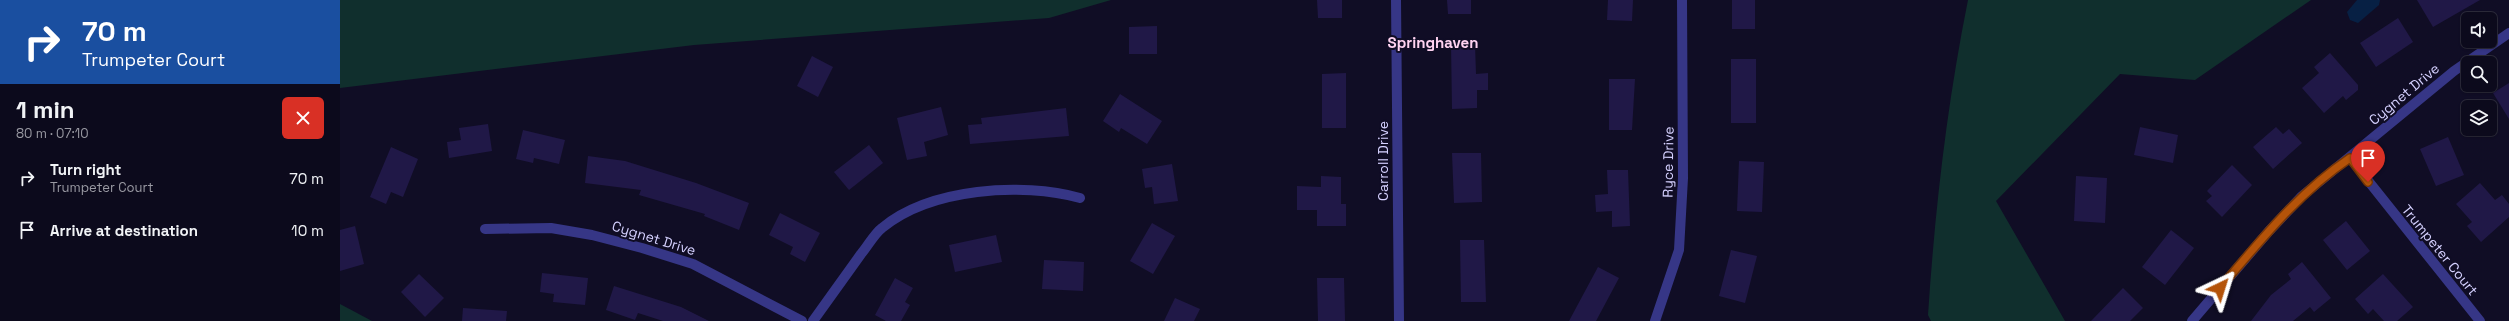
<!DOCTYPE html>
<meta charset="utf-8">
<style>
:root{--surface:#0c0a1c;--page:#151325;--text:#f1f3f6;--muted:#9a9aa3;--line:#2c2b3b}
body{margin:0;font-family:"Space Grotesk",sans-serif;background:var(--page);color:var(--text);height:100vh;display:flex;flex-direction:column;font-size:15px;white-space:nowrap}
*{box-sizing:border-box;margin:0}
p{font-size:13px;color:var(--muted)}
.icon{flex:none;width:22px;height:22px;fill:none;stroke:currentColor;stroke-width:2;stroke-linecap:round;stroke-linejoin:round}
.map{position:relative;flex:1;overflow:hidden}
.side{display:flex;flex-direction:column;background:var(--surface);width:340px}
.side>*{flex:none}
.guide{background:#1a4fa0;color:#fff;overflow:hidden}
.buttons{position:absolute;left:2121px;top:12px;display:grid;gap:8px}
.buttons a{display:grid;place-items:center;width:36px;height:36px;border-radius:6px;background:var(--surface);box-shadow:0 1px 3px #0004,0 0 0 1px var(--line);font-size:20px}
.pin{position:absolute;display:grid;place-items:center;width:34px;height:34px;color:#fff;margin:-41px -17px;border-radius:50% 50% 50% 0;rotate:-45deg;box-shadow:0 0 4px #0007}
.pin .icon{rotate:45deg}
.me{position:absolute;width:44px;margin:-22px;rotate:41deg;stroke-linejoin:round;filter:drop-shadow(0 0 3px #0008)}
.turn{display:flex;align-items:center;gap:14px;height:84px;padding:0 16px;font-size:18px}
.turn .icon{width:52px;height:52px;stroke-width:2.5}
.turn b{display:block;font-size:28px;line-height:34px}
.round{display:grid;place-items:center;flex:none;width:42px;height:42px;border-radius:6px;background:var(--page)}
.headline{display:flex;align-items:center;justify-content:space-between;height:68px;padding:0 16px}
h1{font-size:24px;font-weight:800;line-height:30px}
ul{padding:0;list-style:none}
li{display:flex;align-items:center;gap:12px;height:52px;padding:0 16px}
li div{flex:1}
li b{display:block;font-size:15px}
li em{font-style:normal}
main{display:flex;flex:1;min-height:0}
.map>svg:first-child{display:block}
</style>
<main>
<section class="side">
<div class="guide">
<div class="turn"><svg class="icon" aria-label="right" viewBox="0 0 24 24"><path d="M7 20v-9h11M14 6l5 5-5 5"/></svg><div><b>70 m</b>Trumpeter Court</div></div>
</div>
<div class="headline"><div><h1>1 min</h1><p>80 m · 07:10</p></div><a class="round" style="background:#d93025;color:#fff"><svg class="icon" aria-label="close" viewBox="0 0 24 24"><path d="M6 6l12 12M18 6L6 18"/></svg></a></div>
<ul>
<li><svg class="icon" aria-label="right" viewBox="0 0 24 24"><path d="M7 20v-9h11M14 6l5 5-5 5"/></svg><div><b>Turn right</b><p>Trumpeter Court</p></div><em>70 m</em></li>
<li><svg class="icon" aria-label="arrive" viewBox="0 0 24 24"><path d="M6 21V4h12l-3 4 3 4H6"/></svg><div><b>Arrive at destination</b></div><em>10 m</em></li>
</ul>
</section>
<div class="map">
<svg width="2169" height="321" viewBox="0 0 2169 321">
<rect width="100%" height="100%" fill="#100d25"/>
<g fill="#102f2d">
<path d="M0 0H771L709 18 354 45 0 88Z"/>
<path d="M1628 0H1971L1855 80 1780 74 1656 201 1725 321H1591L1588 315C1595 209 1607 104 1628 0Z"/>
<path d="M0 304 32 321H0Z"/>
</g>
<path fill="#072044" d="M2017 0H2040L2039 5 2018 23 2010 20 2007 12Z"/>
<g fill="#201847">
<path d="M977 0H1002V18H978Z"/>
<path d="M1107 0H1131V14H1108Z"/>
<path d="M1268 0H1293L1292 21 1267 20Z"/>
<rect x="1392" y="0" width="23" height="29"/>
<path d="M2077 0H2140L2093 27Z"/>
<path d="M2058 18 2073 42 2036 67 2020 43Z"/>
<path d="M817 26V54H789V27Z"/>
<path d="M1135 44 1136 74 1148 73V90H1137V108L1112 109 1111 45Z"/>
<path d="M1990 53 2018 85V90L2006 100 2003 96 1984 113 1962 88 1979 73 1974 67Z"/>
<path d="M472 56 493 67 478 97 457 86Z"/>
<rect x="1391" y="59" width="25" height="64"/>
<path d="M1006 73V128H982V74Z"/>
<path d="M1269 79H1295L1292 130H1269Z"/>
<path d="M2169 83V119L2153 93Z"/>
<path d="M780 94 822 121 807 144 781 128 779 132 763 121Z"/>
<path d="M601 107 608 135 584 142 587 156 567 160 557 118Z"/>
<path d="M726 108 729 136 630 144 628 125 642 124 641 118Z"/>
<path d="M148 124 152 151 109 158 107 142 121 140 119 128Z"/>
<path d="M1800 127 1838 135 1833 163 1794 155Z"/>
<path d="M1936 127 1943 134 1949 129 1962 143 1933 169 1913 147Z"/>
<path d="M183 130 225 140 219 164 194 158 193 163 176 159Z"/>
<path d="M2108 137 2124 175 2096 186 2080 149Z"/>
<path d="M529 145 543 163 509 190 494 172Z"/>
<path d="M51 147 78 159 63 197 51 192 46 204 30 197Z"/>
<path d="M1112 153H1141L1142 202 1114 203Z"/>
<path d="M248 156 285 161 356 183 409 203 399 230 364 216 365 214 299 195 301 190 245 183Z"/>
<path d="M1399 161 1424 162 1422 212 1397 211Z"/>
<path d="M832 164 838 201 814 204 812 187 805 188 802 169Z"/>
<path d="M1892 165 1912 185 1882 217 1866 201 1872 196 1867 191Z"/>
<path d="M1267 170H1288L1290 226 1272 227V211L1256 212 1255 195 1268 194Z"/>
<path d="M981 176 1001 177V204H1006V226H977V210H957V186L981 187Z"/>
<path d="M1736 176 1767 178 1765 223 1734 221Z"/>
<path d="M2140 183 2155 200 2162 195 2169 204V217L2141 242 2127 226 2132 222 2116 204Z"/>
<path d="M440 213 480 233 465 262 450 254 453 247 429 235Z"/>
<path d="M2006 221 2030 251 2007 270 1983 240Z"/>
<path d="M812 223 835 236 813 274 790 261Z"/>
<path d="M15 226 24 264 0 271V230Z"/>
<path d="M1831 230 1854 248 1825 285 1802 267Z"/>
<path d="M656 235 662 262 615 272 609 245Z"/>
<path d="M1120 240H1144L1146 302H1121Z"/>
<path d="M1391 250 1417 256 1405 303 1379 296Z"/>
<path d="M704 260 744 262 743 291 702 289Z"/>
<path d="M1962 262 1991 298 1974 312 1970 307 1953 321H1911L1931 295 1951 279 1948 274Z"/>
<path d="M1258 267 1279 278 1256 321H1229Z"/>
<path d="M202 273 248 278 245 305 213 302 214 294 200 292Z"/>
<path d="M79 274 104 298 85 317 61 292Z"/>
<path d="M2043 274 2073 307 2057 321H2044L2033 309 2028 314 2015 299Z"/>
<path d="M555 278 573 288 565 302 570 305 561 321H546L535 315Z"/>
<path d="M977 278H1004L1005 321H978Z"/>
<path d="M274 286 341 307 369 321H323L298 313 295 320 266 310Z"/>
<path d="M1783 288 1803 308 1790 321H1751Z"/>
<path d="M835 298 860 309 854 321H824Z"/>
<path d="M123 308 167 311 166 321H122Z"/>
</g>
<g fill="none" stroke-linecap="round" stroke-linejoin="round">
<g stroke="#363686" stroke-width="10">
<path d="M1056 0 1059 321"/>
<path d="M2010 158 2140 321"/>
<path d="M145 229 211 228 252 235 302 248 353 264 462 321"/>
<path d="M473 321C489 299 505 276 521 254 528 246 534 234 542 228 590 188 682 182 740 198"/>
<path d="M1315 321 1339 250 1343 178 1342 0"/>
<path d="M1852 321 1929 231 1962 196 2114 71 2169 33"/>
</g>
</g>
<g fill="none" stroke-linecap="round" stroke-linejoin="round">
<g stroke="#753606" stroke-width="10">
<path id="route" d="M1880 288C1920 241 1958 193 2010 158L2028 182"/>
</g>
<use href="#route" stroke="#b45309" stroke-width="7"/>
</g>
<g text-anchor="middle" stroke-width="4" stroke-linejoin="round" paint-order="stroke">
<g font-size="14" fill="#d5d1ff" stroke="#100d25">
<text transform="translate(2064 94) rotate(-40)" y="5">Cygnet Drive</text>
<text transform="translate(1043 161) rotate(-90)" y="5">Carroll Drive</text>
<text transform="translate(1328 162) rotate(-89)" y="5">Ryce Drive</text>
<text transform="translate(314 238) rotate(17)" y="5">Cygnet Drive</text>
<text transform="translate(2100 250) rotate(51)" y="5">Trumpeter Court</text>
</g>
<g font-size="15" font-weight="bold" fill="#ffd3f1" stroke="#100d25">
<text x="1093" y="48">Springhaven</text>
</g>
</g>
</svg>
<div class="buttons">
<a><svg class="icon" aria-label="sound" viewBox="0 0 24 24"><path d="M4 9h4l5-4v14l-5-4H4zM17 9q2 3 0 6"/></svg></a>
<a><svg class="icon" aria-label="search" viewBox="0 0 24 24"><circle cx="10" cy="10" r="6"/><path d="M15 15l6 6"/></svg></a>
<a><svg class="icon" aria-label="layers" viewBox="0 0 24 24"><path d="M12 4l9 5-9 5-9-5zM3 14l9 5 9-5"/></svg></a>
</div>
<div class="pin" style="left:2028px;top:182px;background:#d93025"><svg class="icon" aria-label="arrive" viewBox="0 0 24 24"><path d="M6 21V4h12l-3 4 3 4H6"/></svg></div>
<svg class="me" style="left:1880px;top:288px" viewBox="-20 -20 40 40"><path d="M0-17L14 15 0 8-14 15z" fill="#b45309" stroke="#fff" stroke-width="4"/></svg>
</div>
</main>
